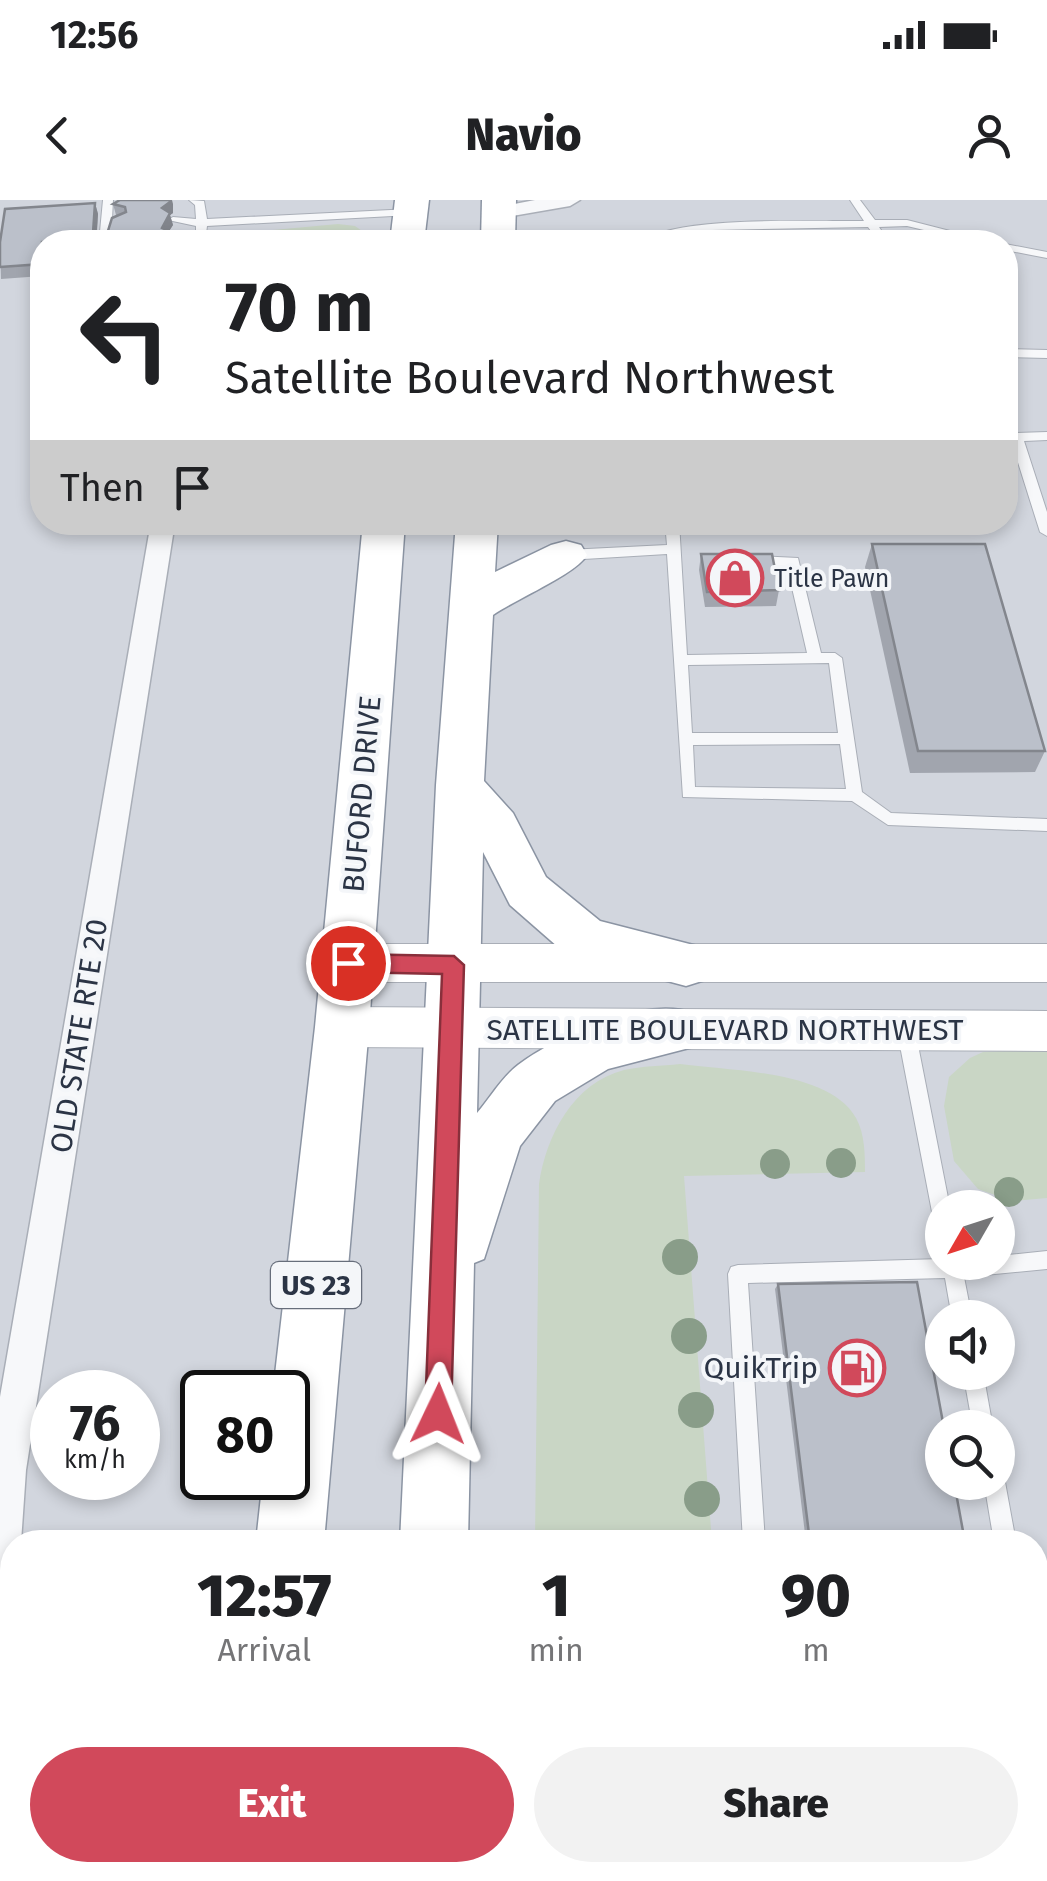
<!DOCTYPE html>
<style>
:root{--surface:#fff;--page:#f2f2f2;--text:#202124;--muted:#757577;--accent:#d1495b}
body{margin:0;font-family:"Fira Sans",sans-serif;background:var(--page);color:var(--text);height:100vh;display:flex;flex-direction:column;font-size:38px;white-space:nowrap}
*{box-sizing:border-box;margin:0}
p{font-size:32px;color:var(--muted)}
.icon{flex:none;width:55px;height:55px;fill:none;stroke:currentColor;stroke-width:2;stroke-linecap:round;stroke-linejoin:round}
.map{position:relative;flex:1;overflow:hidden}
.details{position:absolute;left:0px;top:1330px;width:1048px;height:352px;display:flex;flex-direction:column;background:var(--surface);border-radius:40px 40px 0 0;box-shadow:0 5px 15px #0003}
.details>*{flex:none}
.hud{position:absolute;left:30px;top:30px;width:988px;height:305px;border-radius:40px;box-shadow:0 5px 15px #0003;background:#fff;color:var(--text);overflow:hidden}
.needle{width:65px;rotate:231deg}
.tools{position:absolute;left:925px;top:990px;display:grid;gap:20px}
.tools a{display:grid;place-items:center;width:90px;height:90px;border-radius:50%;background:var(--surface);box-shadow:0 5px 15px #0003;font-size:50px}
.speed{position:absolute;left:30px;top:1170px;display:flex;gap:20px;font-size:50px;font-weight:700;text-align:center}
.speed>*{display:grid;place-content:center;width:130px;height:130px;border-radius:50%;background:var(--surface);box-shadow:0 5px 15px #0003;line-height:1}
.speed small{font-size:25px;font-weight:400}
.speed .limit{border:5px solid #111;border-radius:15px;background:#fff;color:#111}
.pin{position:absolute;display:grid;place-items:center;width:85px;height:85px;color:#fff;margin:-42px;border:5px solid #fff;border-radius:50%;box-shadow:0 2px 10px #0007}
.me{position:absolute;width:110px;margin:-55px;rotate:2deg;stroke-linejoin:round;filter:drop-shadow(0 0 8px #0008)}
.turn{display:flex;align-items:center;gap:35px;height:210px;padding:0 30px;font-size:45px}
.turn .icon{width:130px;height:130px;stroke-width:2.5}
.turn b{display:block;font-size:70px;line-height:85px}
.then{display:flex;align-items:center;height:95px;padding:0 30px;background:#0003;gap:20px;font-size:38px}
.eta{display:flex;justify-content:space-evenly;align-items:center;height:170px;text-align:center}
.eta b{font-size:60px;font-weight:800;line-height:70px}
.button{display:flex;gap:20px;margin-top:auto;padding:20px 30px}
.button a{flex:1;height:115px;border-radius:60px;background:var(--accent);color:#fff;font-size:40px;font-weight:800;line-height:115px;text-align:center}
.button a+a{background:var(--page);color:var(--text)}
.status{display:flex;justify-content:space-between;align-items:center;height:70px;padding:0 50px;background:var(--surface);direction:ltr}
.status svg{height:28px;fill:currentColor}
header{display:flex;justify-content:space-between;align-items:center;height:130px;padding:0 30px;background:var(--surface);font-size:45px;font-weight:800}
.map>svg:first-child{display:block}
</style>
<div class="status"><b>12:56</b><svg viewBox="0 0 49 12"><path d="M0 12V9h3v3zM5 12V6h3v6zM10 12V3h3v9zM15 12V0h3v12zM26 1h20v11H26zM47 4h2v5h-2z"/></svg></div>
<header><svg class="icon" aria-label="back" viewBox="0 0 24 24"><path d="M15 5l-7 7 7 7"/></svg>Navio<svg class="icon" aria-label="person" viewBox="0 0 24 24"><circle cx="12" cy="8" r="4"/><path d="M4 21q1-7 8-7t8 7"/></svg></header>
<div class="map">
<svg width="1047" height="1681" viewBox="0 0 1047 1681">
<rect width="100%" height="100%" fill="#e4e7ec"/>
<path fill="#d2d6de" fill-rule="evenodd" d="M0 0H1047V1681H0ZM42 42H1005V322H42ZM942 1008H998V1062H942ZM942 1118H998V1172H942ZM52 1192H138V1278H52ZM202 1192H288V1278H202ZM942 1228H998V1282H942ZM12 1342H1035V1670H12Z"/>
<g fill="#c9d6c5">
<path d="M338 24 355 26 368 35 367 42H209L219 35Z"/>
<path d="M1047 849V998L1012 1001 978 989 954 961 944 906 949 877 970 858 983 852Z"/>
<path d="M680 864C730 871 829 870 856 918 865 934 865 955 865 972L684 976 712 1342H535L539 984C546 936 573 883 624 870 642 866 662 866 680 864Z"/>
</g>
<g fill="none" stroke-linecap="round" stroke-linejoin="round">
<g stroke="#a9aeb7" stroke-width="2">
<g id="service">
<path d="M103 0H113L112 19H121L126 22 111 26 110 42H99Z"/>
<path d="M189 0 204 1 207 19 411 9 416 12 411 15 207 26 205 42H195V39H168V35L196 32V26L168 20 173 17 196 19 195 5Z"/>
<path d="M850 0H860L875 20H907L993 42H975L907 26 879 27 889 42H879L868 27 712 30 668 36 653 42H639C679 15 811 22 864 21Z"/>
<path d="M1005 44 1047 52V58L1005 50Z"/>
<path d="M1005 149 1047 150V158L1005 157Z"/>
<path d="M1047 232V240L1024 241 1047 312V336L1040 332 1010 237 1016 233Z"/>
<path d="M665 322H679L687 455 807 453 787 366H754L747 361 754 356 798 358 821 453H835L842 458 862 592 891 613 1047 619V631L888 625 852 601 683 597 667 354 567 360 560 355 567 350 667 345ZM829 463 838 533H692L688 465ZM840 544 846 589 695 587 693 545Z"/>
<path d="M906 823 912 825 915 830 950 1008H942V1026L935 1023 933 1017 897 830 900 825Z"/>
<path d="M1047 1051V1069L964 1077 972 1118H952L945 1078 748 1083 765 1342H743L728 1074 731 1067 738 1065 942 1059V1062H998V1056Z"/>
<path d="M963 1172H983L993 1228H973Z"/>
<path d="M998 1273 1005 1282 1016 1342H994L984 1282H998Z"/>
<path d="M1035 1484 1043 1487 1047 1498V1569L1039 1565 1035 1555Z"/>
<path d="M762 1670H786L787 1681H763Z"/>
</g>
</g>
<g stroke="#a9aeb7" stroke-width="3">
<g id="minor">
<path d="M535 0H580L570 6 500 18 490 12 493 8Z"/>
<path d="M151 322H175L26 1270 21 1342H12V1365L0 1370V1197Z"/>
</g>
</g>
<g stroke="#a9aeb7" stroke-width="2">
<g id="secondary">
<path d="M348 744H1047V782H348L332 776 325 763 332 750Z"/>
<path d="M342 807 1047 811V851L342 847 325 841 318 827 325 813Z"/>
</g>
</g>
<g stroke="#8b94a3" stroke-width="3">
<g id="trunk">
<path d="M395 0H429L424 42H390Z"/>
<path d="M482 0H516L515 42H481Z"/>
<path d="M363 322H405L369 827 324 1342H256L263 1278H288V1192H273L315 827Z"/>
<path d="M456 322H498L495 372 551 345 566 341 581 345 587 355C576 374 516 399 493 415L484 581 513 613 546 677 600 721 705 748 713 764 705 780 686 786 566 754 510 705 483 652 477 913C490 898 502 877 518 865 558 835 645 796 693 813L701 830 693 847 608 869 555 901 520 946 484 1059 474 1063 468 1342H400L436 585Z"/>
<path d="M218 1670H294L293 1681H217Z"/>
<rect x="384" y="1670" width="76" height="11"/>
<path d="M506 1670H590L594 1681H510Z"/>
</g>
</g>
<use href="#service" fill="#f7f8fa" fill-rule="evenodd"/>
<use href="#minor" fill="#f7f8fa" fill-rule="evenodd"/>
<use href="#secondary" fill="#fff" fill-rule="evenodd"/>
<use href="#trunk" fill="#fff" fill-rule="evenodd"/>
</g>
<g fill="#899d89">
<circle cx="841" cy="963" r="15"/>
<circle cx="775" cy="964" r="15"/>
<circle cx="1009" cy="992" r="15"/>
<circle cx="680" cy="1057" r="18"/>
<circle cx="689" cy="1136" r="18"/>
<circle cx="696" cy="1210" r="18"/>
<circle cx="702" cy="1299" r="18"/>
</g>
<g fill="#a1a5ae">
<path d="M119 1 173 4V13L170 15 173 25 169 31 172 42H42V76L1 79 0 42 95 3 98 14 97 33 107 34 116 15 113 4Z"/>
<path d="M872 344 1045 551 1035 572 910 573 865 367Z"/>
<path d="M701 354 779 390 776 406 705 407 699 370Z"/>
<path d="M778 1084 965 1342H806L775 1089Z"/>
</g>
<g fill="#83868d">
<path d="M170 0H172L173 4V13L170 15 173 25 164 39 162 28V8Z"/>
<path d="M95 3 98 14 96 42 93 33Z"/>
</g>
<g fill="#bbc0ca" stroke="#83868d" stroke-width="2.5">
<path d="M120 0H170V2L162 8 170 13 162 28 169 31V42H42V64L0 67V42L5 9 95 3 93 33 107 34 112 18 126 12 125 7 113 4Z"/>
<path d="M872 344H985L1045 551H918Z"/>
<path d="M701 354H772L779 390 707 392Z"/>
<path d="M917 1082 944 1228H942V1282H954L965 1342H810L778 1084Z"/>
</g>
<path fill="#d1495b" stroke="#882f3b" stroke-width="2.5" d="M348 754 454 756 464 765 451 1214 447 1224 438 1228 429 1224 425 1214 442 774 348 772 337 763Z"/>
<defs>
<g id="shop-ring" transform="scale(2.875)"><circle r="9.5" fill="#f4f6f9" stroke="#d1495b" stroke-width="1.5"/><path d="M-5-2.5h2.3a2.7 3.5 0 0 1 5.4 0H5L5.5 6h-11ZM-1.5-2.5h3a1.5 2.3 0 0 0-3 0Z" fill="#d1495b"/></g>
<g id="fuel-ring" transform="scale(2.875)"><circle r="9.5" fill="#f4f6f9" stroke="#d1495b" stroke-width="1.5"/><path d="M-5.5-6h7V0h2V4h1.3V-2.5L3-4.5l.8-.8L6-3V5H2.5V1h-1V6h-7ZM-4.2-4.7v3.2H.2V-4.7Z" fill="#d1495b"/></g>
</defs>
<g fill-rule="evenodd">
<use href="#shop-ring" x="735" y="378"/>
<use href="#fuel-ring" x="857" y="1168"/>
</g>
<g text-anchor="middle" stroke-width="8" stroke-linejoin="round" paint-order="stroke">
<g font-size="25" fill="#2b3445" stroke="#f4f6f9" text-anchor="start">
<text x="774" y="387">Title Pawn</text>
</g>
<rect fill="#f4f6f9" stroke="#676e7b" stroke-width="2.5" x="271" y="1062" width="90" height="46" rx="8"/>
<g font-size="28" font-weight="bold" fill="#2b3445">
<text x="316" y="1095">US 23</text>
</g>
<g font-size="30" fill="#2b3445" stroke="#f4f6f9">
<text transform="translate(362 594) rotate(-85)" y="10">BUFORD DRIVE</text>
<text x="725" y="840">SATELLITE BOULEVARD NORTHWEST</text>
<text transform="translate(79 836) rotate(-81)" y="10">OLD STATE RTE 20</text>
</g>
<g font-size="30" fill="#2b3445" stroke="#f4f6f9" text-anchor="end">
<text x="818" y="1178">QuikTrip</text>
</g>
</g>
</svg>
<div class="tools">
<a><svg class="needle" viewBox="-14 -14 28 28"><path d="M0-13l5 13h-10z" fill="#e53935"/><path d="M0 13l5-13h-10z" fill="#757577"/></svg></a>
<a><svg class="icon" aria-label="sound" viewBox="0 0 24 24"><path d="M4 9h4l5-4v14l-5-4H4zM17 9q2 3 0 6"/></svg></a>
<a><svg class="icon" aria-label="search" viewBox="0 0 24 24"><circle cx="10" cy="10" r="6"/><path d="M15 15l6 6"/></svg></a>
</div>
<div class="speed"><div>76<small>km/h</small></div><div class="limit">80</div></div>
<div class="pin" style="left:348px;top:763px;background:#d93025"><svg class="icon" aria-label="arrive" viewBox="0 0 24 24"><path d="M6 21V4h12l-3 4 3 4H6"/></svg></div>
<svg class="me" style="left:438px;top:1214px" viewBox="-20 -20 40 40"><path d="M0-17L14 15 0 8-14 15z" fill="#d1495b" stroke="#fff" stroke-width="4"/></svg>
<div class="hud">
<div class="turn"><svg class="icon" aria-label="left" viewBox="0 0 24 24"><path d="M17 20v-9H6M10 6l-5 5 5 5"/></svg><div><b>70 m</b>Satellite Boulevard Northwest</div></div>
<div class="then">Then<svg class="icon" aria-label="arrive" viewBox="0 0 24 24"><path d="M6 21V4h12l-3 4 3 4H6"/></svg></div>
</div>
<section class="details">
<div class="eta">
<div><b>12:57</b><p>Arrival</p></div>
<div><b>1</b><p>min</p></div>
<div><b>90</b><p>m</p></div>
</div>
<div class="button"><a>Exit</a><a>Share</a></div>
</section>
</div>
